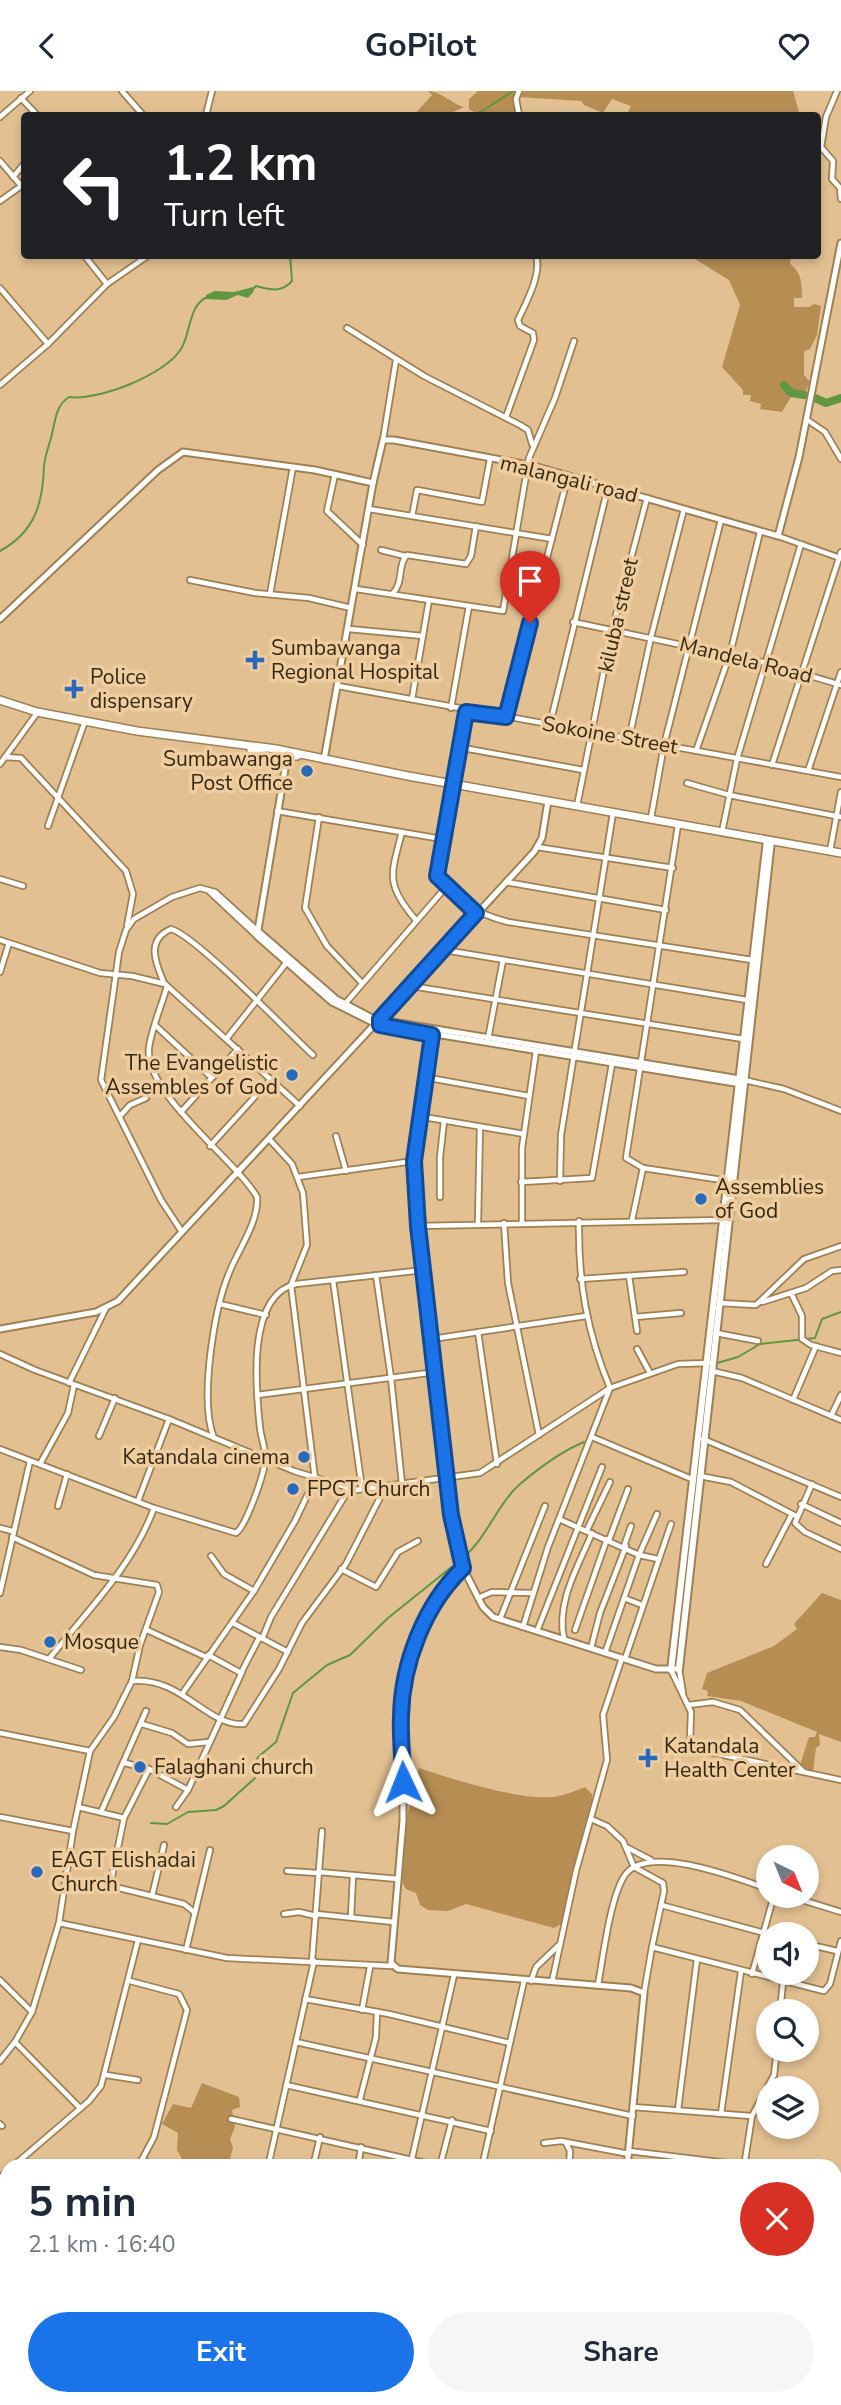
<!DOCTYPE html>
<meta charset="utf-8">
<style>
:root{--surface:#fff;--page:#f6f6f7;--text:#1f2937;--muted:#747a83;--accent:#1a73e8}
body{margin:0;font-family:"Nunito Sans",sans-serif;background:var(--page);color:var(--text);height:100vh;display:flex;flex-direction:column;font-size:26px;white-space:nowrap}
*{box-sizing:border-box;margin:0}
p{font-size:23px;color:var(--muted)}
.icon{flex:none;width:38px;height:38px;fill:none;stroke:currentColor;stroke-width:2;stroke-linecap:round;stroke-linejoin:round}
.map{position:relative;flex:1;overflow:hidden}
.sheet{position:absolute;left:0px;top:2068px;width:842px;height:247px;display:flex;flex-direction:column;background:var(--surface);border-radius:21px 21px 0 0;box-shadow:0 4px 10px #0003}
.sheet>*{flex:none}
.banner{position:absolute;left:21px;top:21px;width:800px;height:147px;border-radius:7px;box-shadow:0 4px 10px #0003;background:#202124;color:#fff;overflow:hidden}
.needle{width:46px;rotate:137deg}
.controls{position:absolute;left:756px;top:1754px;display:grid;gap:14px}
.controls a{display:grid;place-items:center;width:63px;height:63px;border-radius:50%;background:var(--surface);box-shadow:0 4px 10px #0003;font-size:35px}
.pin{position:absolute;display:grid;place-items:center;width:60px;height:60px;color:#fff;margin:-72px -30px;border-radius:50% 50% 50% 0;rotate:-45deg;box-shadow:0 0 7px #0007}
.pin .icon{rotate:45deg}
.me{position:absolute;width:77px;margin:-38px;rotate:358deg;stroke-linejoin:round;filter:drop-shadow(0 0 5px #0008)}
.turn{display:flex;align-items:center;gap:24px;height:147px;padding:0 28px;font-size:32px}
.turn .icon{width:91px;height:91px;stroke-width:2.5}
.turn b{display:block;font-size:49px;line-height:60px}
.round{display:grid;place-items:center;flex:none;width:74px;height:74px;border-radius:37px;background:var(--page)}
.head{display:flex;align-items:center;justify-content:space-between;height:119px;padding:0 28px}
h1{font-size:42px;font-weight:700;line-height:52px}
.action{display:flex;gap:14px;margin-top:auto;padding:14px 28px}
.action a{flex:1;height:80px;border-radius:42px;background:var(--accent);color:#fff;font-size:28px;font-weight:700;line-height:80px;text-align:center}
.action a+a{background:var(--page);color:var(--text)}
header{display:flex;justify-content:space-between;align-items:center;height:91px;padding:0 28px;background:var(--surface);font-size:32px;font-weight:700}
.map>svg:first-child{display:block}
</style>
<header><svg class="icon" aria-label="back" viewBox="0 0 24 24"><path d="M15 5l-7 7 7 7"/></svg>GoPilot<svg class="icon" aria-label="heart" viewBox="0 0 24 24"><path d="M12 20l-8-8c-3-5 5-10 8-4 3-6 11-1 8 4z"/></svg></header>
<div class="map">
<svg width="841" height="2314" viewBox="0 0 841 2314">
<rect width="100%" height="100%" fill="#e2c092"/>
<g fill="#b68e54">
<path d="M428 0C440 0 452 13 464 16L447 24H414L432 4Z"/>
<path d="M478 0H793L800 24H627L631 15 612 8 603 22 584 14 581 10 519 6 518 14 522 17V24H471L474 21 469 18V8Z"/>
<path d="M690 165H791L790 173C802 182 802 193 802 207H794V216H809L814 213 821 215 817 244 810 258 804 260V284L810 291 804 304 791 306 782 321 760 318 761 313 750 310 751 304H743V299L722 276 740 214 729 189Z"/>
<path d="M822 1502 841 1509V1651L819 1643 820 1654 816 1657 813 1680 809 1681 800 1674 809 1646H815L817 1641 741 1610 707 1605 708 1600 702 1598 707 1582 774 1555 797 1538 794 1533Z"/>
<path d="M419 1677C452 1688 526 1712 559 1705 568 1703 577 1699 585 1696L592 1703V1719L561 1833 554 1837 466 1813 448 1820 428 1819 420 1814 416 1802 406 1798 402 1791 407 1725Z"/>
<path d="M202 1992 239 2006 240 2016 232 2019 235 2036 230 2048 233 2057 228 2075H199L184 2071 177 2059 178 2042 162 2033 173 2013 191 2017Z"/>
</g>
<path fill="#609641" d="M253 196 254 200 248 207 238 204 226 209 206 208V204L215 200 234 201Z"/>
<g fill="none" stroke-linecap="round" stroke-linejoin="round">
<g stroke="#609641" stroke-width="2">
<path d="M476 24 513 0"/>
<path d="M253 198 256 195C271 199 281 202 292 190L290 164"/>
<path d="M0 460C35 441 43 412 44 375 45 362 51 351 53 338 56 325 57 314 69 306 98 310 165 284 181 258 191 242 188 215 207 206"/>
<path d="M717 1272 738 1266 760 1253 815 1247 822 1228 841 1221"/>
<path d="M464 1466C487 1446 499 1411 520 1393 539 1377 562 1360 584 1351"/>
<path d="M151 1732 167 1733 188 1721 216 1719 224 1715 255 1687 253 1683 257 1678 255 1675 258 1666 276 1651 293 1602 327 1574 350 1564 388 1527 459 1470"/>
</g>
<g stroke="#609641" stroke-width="8">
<path d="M784 294 791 302 804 304"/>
<path d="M815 307 826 312 841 307"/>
</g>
<g stroke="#9f8053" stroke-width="8">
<g id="minor">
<path d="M122 0 143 24"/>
<path d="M837 0 826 26 821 56 833 70 832 88 840 97 841 108"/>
<path d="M21 7 37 24"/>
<path d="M206 24 212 0"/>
<path d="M519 24 516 8 519 0"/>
<path d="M0 26 30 0"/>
<path d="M0 70 24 98"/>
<path d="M13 86 24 73"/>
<path d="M0 110 24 93"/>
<path d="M84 164 107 193"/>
<path d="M0 197 48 253"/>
<path d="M347 237 424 285 520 334 528 339 532 353"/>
<path d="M0 294 48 253 107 193 149 164"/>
<path d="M506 326 534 249 533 242 520 235 518 229C526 212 542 183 536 164"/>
<path d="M806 328 825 341 841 368"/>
<path d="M383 349 396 269"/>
<path d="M335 383 327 420 363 454"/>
<path d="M369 418 552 448"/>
<path d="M412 425 417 399 482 411 490 368"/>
<path d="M778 445 840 467"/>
<path d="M381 459 405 465"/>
<path d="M190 489 255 502 309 507 351 517"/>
<path d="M356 498 503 520 529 367 555 307 574 250"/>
<path d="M393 502C404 491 397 474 407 464L466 473 471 465 476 435"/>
<path d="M270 503 293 376"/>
<path d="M573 531 767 572 841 594"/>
<path d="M349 538 423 545"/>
<path d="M338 595 841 686"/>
<path d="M412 608 429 509"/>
<path d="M451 617 469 515"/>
<path d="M466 621 436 777C438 805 484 825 508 831L752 869"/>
<path d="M506 626 568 385"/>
<path d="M550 633 608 396"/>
<path d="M629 648 651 546 684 418"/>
<path d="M458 656 583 679"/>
<path d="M696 660 730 563 760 441"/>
<path d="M5 666 21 667 126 780 133 803 127 835"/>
<path d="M0 673 37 622"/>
<path d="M772 674 841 461"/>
<path d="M808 680 841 581"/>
<path d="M687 692 729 704 841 726"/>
<path d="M577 715 612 539 647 407"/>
<path d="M277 720 442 748"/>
<path d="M319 726 305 817 327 855 361 891"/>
<path d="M651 727 664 654 721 429"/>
<path d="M678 734 626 1067 643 1077 729 1090"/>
<path d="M48 735 85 630"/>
<path d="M402 741C391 783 385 793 415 828"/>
<path d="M722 741 737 668 801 453"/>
<path d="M537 756 673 777"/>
<path d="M830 760 841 701"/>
<path d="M0 788 23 795"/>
<path d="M506 791 666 819"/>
<path d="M210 801 257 845"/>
<path d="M0 849 100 882 132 885 165 893 300 1015"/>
<path d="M444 859 747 909"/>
<path d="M0 881 9 852"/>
<path d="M164 892C156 873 145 849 171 838 196 845 288 941 313 964"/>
<path d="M167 895C162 914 152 936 149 956 143 1002 236 1069 257 1106 259 1131 238 1159 229 1182 214 1219 199 1310 214 1347"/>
<path d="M411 895 743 948"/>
<path d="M344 914 446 796"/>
<path d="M156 935 211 986"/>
<path d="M227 947 287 871"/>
<path d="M488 948 503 869"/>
<path d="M424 986 529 1005"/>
<path d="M744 989 784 998 841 1020"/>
<path d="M181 1021 238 958"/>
<path d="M121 1024 130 1014 146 1007"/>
<path d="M418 1025 524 1043"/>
<path d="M336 1045 346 1080"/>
<path d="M210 1055 271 988"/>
<path d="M298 1086 414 1070"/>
<path d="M560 1090 561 1044 613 722"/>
<path d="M521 1091 592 1087 612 973"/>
<path d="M440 1106V1066L444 1030"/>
<path d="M632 1129 643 1077"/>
<path d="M478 1131 480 1036"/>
<path d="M522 1131V1057L536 960"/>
<path d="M504 1132 508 1192 539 1344"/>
<path d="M418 1135 723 1129"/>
<path d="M182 1141 161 1109 101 989 119 861 126 839 134 828 172 806 200 797 215 801 259 841"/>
<path d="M376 1184 391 1287 402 1393"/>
<path d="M629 1185 637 1240"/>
<path d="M580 1188 684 1181"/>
<path d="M333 1189 362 1398"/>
<path d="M791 1202 802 1225V1248L811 1254 841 1262"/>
<path d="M762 1211 806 1197 832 1180 841 1179"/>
<path d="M720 1212 756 1214 804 1168 841 1155"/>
<path d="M220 1213 266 1224"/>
<path d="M635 1226 681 1222"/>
<path d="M478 1241 497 1373"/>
<path d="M716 1242 758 1250"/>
<path d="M432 1248 586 1225"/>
<path d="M637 1258 650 1282"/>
<path d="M0 1263 35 1279 169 1328 294 1380 356 1399 480 1382 610 1297 678 1273 708 1272"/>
<path d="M712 1280 742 1287 841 1329"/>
<path d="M69 1292 106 1217"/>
<path d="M257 1304 436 1281"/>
<path d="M793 1309 816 1255"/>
<path d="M831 1325 841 1304"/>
<path d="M99 1345 115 1307"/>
<path d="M592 1346 694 1389"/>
<path d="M703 1348 841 1406"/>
<path d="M0 1358 154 1417 236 1442C246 1435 265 1382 265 1368 266 1358 261 1347 260 1337 256 1299 246 1204 296 1193L424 1179"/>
<path d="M40 1373 68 1322 74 1294"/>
<path d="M700 1385 731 1391 796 1425"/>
<path d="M812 1393 795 1432 805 1441 841 1458"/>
<path d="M138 1410 169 1328"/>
<path d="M801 1413 841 1432"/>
<path d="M58 1415 67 1383"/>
<path d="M559 1428 639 1464 658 1468"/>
<path d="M0 1437 12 1440"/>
<path d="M587 1439 610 1391"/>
<path d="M12 1446 94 1484 157 1494 159 1501 140 1554 132 1590"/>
<path d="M609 1449 628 1398"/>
<path d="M624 1455 631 1435"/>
<path d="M211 1465 224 1483 254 1500"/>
<path d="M766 1473 792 1423"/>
<path d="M341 1478 376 1496 398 1461 418 1450"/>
<path d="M0 1502 30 1370"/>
<path d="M478 1507 492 1501 533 1502"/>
<path d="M624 1507 642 1514"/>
<path d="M500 1528 545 1415"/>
<path d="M233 1532 288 1561"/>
<path d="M523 1536 548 1456 610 1297C587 1242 578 1190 579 1130"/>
<path d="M147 1539 206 1566"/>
<path d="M575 1539 607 1448"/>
<path d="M537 1540 602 1376"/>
<path d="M262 1548 271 1526 349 1398"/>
<path d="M564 1548C556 1511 578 1476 592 1442"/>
<path d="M0 1556 21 1559 81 1579"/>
<path d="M591 1557 600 1522 626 1455"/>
<path d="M605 1562 639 1464 657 1423"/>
<path d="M208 1564 241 1582 259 1547"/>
<path d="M49 1568C87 1520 133 1475 154 1417"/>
<path d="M625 1568 671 1433"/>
<path d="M679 1578 683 1602"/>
<path d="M671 1579 691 1621 690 1650 695 1658 841 1689"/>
<path d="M182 1603 254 1500 295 1430 315 1388 291 1194 307 1154 303 1102 292 1073 269 1048"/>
<path d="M688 1614 713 1611 740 1619 803 1680"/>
<path d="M142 1633 172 1642 188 1653 209 1651"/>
<path d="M0 1642 90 1660"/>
<path d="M125 1672 149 1678 188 1699"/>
<path d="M78 1716 124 1727 110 1795"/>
<path d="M176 1716 188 1699 242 1581"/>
<path d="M101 1721 146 1620"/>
<path d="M0 1726 73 1740"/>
<path d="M124 1727 149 1678"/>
<path d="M591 1728 607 1735 623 1750 634 1776 663 1792 664 1800 652 1856"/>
<path d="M628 1757 651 1769"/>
<path d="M287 1780 318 1782"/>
<path d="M319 1781 398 1788"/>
<path d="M66 1790 103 1793 184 1813 194 1821"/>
<path d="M786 1804 841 1821"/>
<path d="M152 1805 164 1754"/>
<path d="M661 1814 768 1843"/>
<path d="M284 1823 299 1821 316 1825"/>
<path d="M316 1823 394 1831"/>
<path d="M351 1826 353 1784"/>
<path d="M59 1832 73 1740 90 1660 114 1626 132 1590C181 1585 207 1636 244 1633L279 1578 302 1532 346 1473 385 1397"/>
<path d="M807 1853 837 1860"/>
<path d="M186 1859 210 1759"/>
<path d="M312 1870 322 1740"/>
<path d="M752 1883 774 1804"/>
<path d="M0 1889 32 1921"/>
<path d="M130 1890 179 1903 187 1919 154 2046 138 2076"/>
<path d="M531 1890 536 1876 559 1854"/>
<path d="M552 1891 576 1780 607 1669 603 1624 622 1567"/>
<path d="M598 1894C603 1867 610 1806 625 1784 648 1752 737 1787 768 1798"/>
<path d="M644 1902 652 1856 824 1900 830 1893 841 1850"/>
<path d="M305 1908 389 1923 510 1952"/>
<path d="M362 1919 370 1876"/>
<path d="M780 1920 783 1891"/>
<path d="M15 1951 80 2017"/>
<path d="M296 1951 633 2025"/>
<path d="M0 1970 15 1951 32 1921 59 1832 227 1867 392 1875"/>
<path d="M106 1984 138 1989"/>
<path d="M286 1994 491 2040"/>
<path d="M360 2008 376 1946 377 1921"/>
<path d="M633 2016 751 2025"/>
<path d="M678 2019 697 1868"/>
<path d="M721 2023 741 1880"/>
<path d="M231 2028 443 2076"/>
<path d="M0 2033 2 2035"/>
<path d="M544 2052 561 2050 629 2063"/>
<path d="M566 2052 570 2060 569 2076"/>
<path d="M629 2060 744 2074"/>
<path d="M144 2069 153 2076"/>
<path d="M440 2075 452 2029"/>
<path d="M12 2076 89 2010 101 1995 138 1849"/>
<path d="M268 2076 314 1870"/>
<path d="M313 2076 320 2046"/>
<path d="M358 2076 361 2056"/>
<path d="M410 2076 454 1884"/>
<path d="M482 2076 524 1890"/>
<path d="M744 2076 752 2025 774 1984 777 1958"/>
<path d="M0 2087 7 2080"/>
<path d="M835 2199H841"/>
<path d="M0 2201 7 2195"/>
<path d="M0 2252 7 2260"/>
<path d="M835 2264 841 2262"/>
<path d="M196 2308 202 2314"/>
<path d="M261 2308 266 2314"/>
<path d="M328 2308 334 2314"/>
<path d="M674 2308 698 2314"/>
<path d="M501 2309 517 2314"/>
<path d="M57 2314 61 2308"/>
<path d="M329 2314 335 2308"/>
<path d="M387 2314 393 2308"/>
<path d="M457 2314 459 2308"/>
<path d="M529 2314 531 2308"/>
<path d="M639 2314 641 2308"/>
<path d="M732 2314 734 2308"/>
</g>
</g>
<g stroke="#9f8053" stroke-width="9">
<g id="tertiary">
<path d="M0 528 158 379 183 361 315 379 373 392"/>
<path d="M287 666 257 845 332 911 372 931"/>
<path d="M324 669 373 392 383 349H394L534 375 778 445 799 366 841 152"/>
<path d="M259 841 336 908 374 928"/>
<path d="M380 928 534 761 542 747 548 710"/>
<path d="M381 929 740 988"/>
<path d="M380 934 741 993"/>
<path d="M432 939 415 1049 418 1135 454 1443 463 1477 483 1516 493 1526 656 1578H679"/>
<path d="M0 1238 96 1221 118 1210 374 934"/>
<path d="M463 1477 442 1499 427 1523 403 1605V1730L391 1872 398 1878 631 1897 644 1902 627 2076"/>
<path d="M0 2213 7 2220"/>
<path d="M127 2308 133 2314"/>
<path d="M592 2314 594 2308"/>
</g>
</g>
<g stroke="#9f8053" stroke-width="10">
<g id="secondary">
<path d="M679 1578 771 750"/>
<path d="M671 1579 767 749"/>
</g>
</g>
<g stroke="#9f8053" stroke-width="10">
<g id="trunk">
<path d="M0 609 37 621 137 640 276 658 408 685 841 762"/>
<path d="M251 659 271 666 297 665"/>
</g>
</g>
<use href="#minor" stroke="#fff" stroke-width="4.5"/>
<use href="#tertiary" stroke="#fff" stroke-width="5"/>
<use href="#secondary" stroke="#fff" stroke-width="6"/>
<use href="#trunk" stroke="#fff" stroke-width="7"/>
</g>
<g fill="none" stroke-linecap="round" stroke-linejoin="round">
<g stroke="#114b97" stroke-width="18">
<path id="route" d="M403 1691C403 1669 400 1647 401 1625 402 1572 425 1513 463 1477L451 1424 418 1135 414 1070 432 944 380 934V928L476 822 437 785 466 621 506 626 530 532"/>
</g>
<use href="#route" stroke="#1a73e8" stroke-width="12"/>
</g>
<g fill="#2769bb" stroke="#efcd9f" stroke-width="2.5">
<path d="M251.5 558.5h7v7h7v7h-7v7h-7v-7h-7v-7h7z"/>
<path d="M70.5 587.5h7v7h7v7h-7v7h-7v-7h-7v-7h7z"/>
<circle cx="307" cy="680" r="7"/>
<circle cx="292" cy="984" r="7"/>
<circle cx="701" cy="1108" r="7"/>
<circle cx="304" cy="1366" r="7"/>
<circle cx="293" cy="1398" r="7"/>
<circle cx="50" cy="1551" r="7"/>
<path d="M644.5 1656.5h7v7h7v7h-7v7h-7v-7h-7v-7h7z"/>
<circle cx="140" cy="1676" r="7"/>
<circle cx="37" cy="1781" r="7"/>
</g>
<g text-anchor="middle" stroke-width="7" stroke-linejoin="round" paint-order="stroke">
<g font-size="21" fill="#342815" stroke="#efcd9f">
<text transform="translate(569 388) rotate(14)" y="7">malangali road</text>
<text transform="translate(618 524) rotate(-77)" y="7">kiluba street</text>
<text transform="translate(746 569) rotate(14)" y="7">Mandela Road</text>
<text transform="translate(610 644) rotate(10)" y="7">Sokoine Street</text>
</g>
<g font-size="21" fill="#342815" stroke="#efcd9f" text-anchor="start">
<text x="271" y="564">Sumbawanga<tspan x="271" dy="24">Regional Hospital</tspan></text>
<text x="90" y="593">Police<tspan x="90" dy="24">dispensary</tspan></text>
<text x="293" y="675" text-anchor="end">Sumbawanga<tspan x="293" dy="24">Post Office</tspan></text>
<text x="278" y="979" text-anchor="end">The Evangelistic<tspan x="278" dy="24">Assembles of God</tspan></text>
<text x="715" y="1103">Assemblies<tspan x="715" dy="24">of God</tspan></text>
<text x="290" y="1373" text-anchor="end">Katandala cinema</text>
<text x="307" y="1405">FPCT Church</text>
<text x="64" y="1558">Mosque</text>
<text x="664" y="1662">Katandala<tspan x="664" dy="24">Health Center</tspan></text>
<text x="154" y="1683">Falaghani church</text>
<text x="51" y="1776">EAGT Elishadai<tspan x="51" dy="24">Church</tspan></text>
</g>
</g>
</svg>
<div class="controls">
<a><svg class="needle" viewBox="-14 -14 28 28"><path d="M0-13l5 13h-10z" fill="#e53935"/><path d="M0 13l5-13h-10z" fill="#747a83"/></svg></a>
<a><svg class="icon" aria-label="sound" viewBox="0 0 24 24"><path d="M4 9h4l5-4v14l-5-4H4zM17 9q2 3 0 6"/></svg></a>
<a><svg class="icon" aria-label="search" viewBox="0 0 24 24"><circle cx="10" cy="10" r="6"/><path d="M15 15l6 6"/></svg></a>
<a><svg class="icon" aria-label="layers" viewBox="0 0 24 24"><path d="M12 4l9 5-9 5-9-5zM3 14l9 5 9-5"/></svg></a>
</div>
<div class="pin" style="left:530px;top:532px;background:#d93025"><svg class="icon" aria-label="arrive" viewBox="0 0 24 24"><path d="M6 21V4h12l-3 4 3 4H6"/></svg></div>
<svg class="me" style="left:403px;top:1691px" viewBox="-20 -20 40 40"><path d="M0-17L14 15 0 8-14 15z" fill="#1a73e8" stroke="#fff" stroke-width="4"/></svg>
<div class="banner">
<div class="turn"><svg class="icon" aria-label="left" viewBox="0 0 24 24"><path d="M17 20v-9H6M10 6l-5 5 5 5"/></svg><div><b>1.2 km</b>Turn left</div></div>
</div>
<section class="sheet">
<div class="head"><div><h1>5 min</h1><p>2.1 km · 16:40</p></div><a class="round" style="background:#d93025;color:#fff"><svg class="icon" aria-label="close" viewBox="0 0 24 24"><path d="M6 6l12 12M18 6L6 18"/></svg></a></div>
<div class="action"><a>Exit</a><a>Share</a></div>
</section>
</div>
